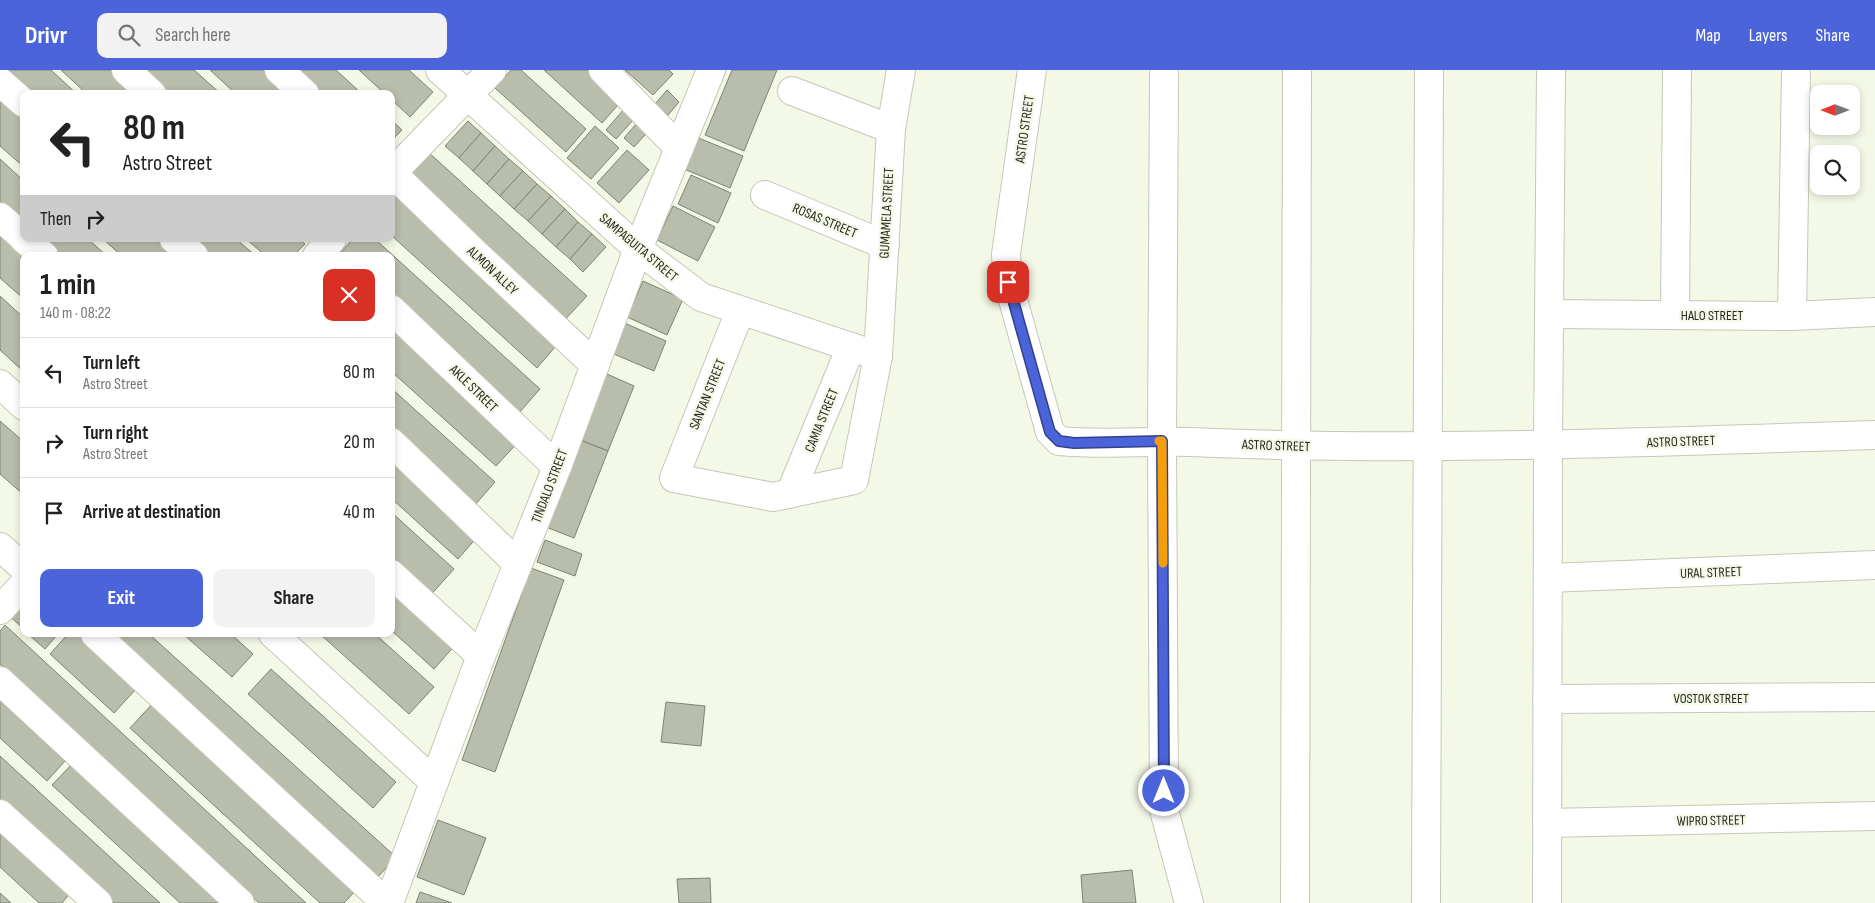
<!DOCTYPE html>
<meta charset="utf-8">
<style>
:root{--surface:#fff;--page:#f2f2f2;--text:#222;--muted:#767676;--line:#e0e0e0;--accent:#4b64d9}
body{margin:0;font-family:"Sofia Sans Condensed",sans-serif;background:var(--page);color:var(--text);height:100vh;display:flex;flex-direction:column;font-size:19px;white-space:nowrap}
*{box-sizing:border-box;margin:0}
p{font-size:16px;color:var(--muted)}
.icon{flex:none;width:28px;height:28px;fill:none;stroke:currentColor;stroke-width:2;stroke-linecap:round;stroke-linejoin:round}
.map{position:relative;flex:1;overflow:hidden}
.details{position:absolute;left:20px;top:182px;width:375px;height:385px;display:flex;flex-direction:column;background:var(--surface);border-radius:10px;box-shadow:0 2px 8px #0003}
.details>*{flex:none}
.guide{position:absolute;left:20px;top:20px;width:375px;height:152px;border-radius:10px;box-shadow:0 2px 8px #0003;background:#fff;color:var(--text);overflow:hidden}
.needle{width:32px;rotate:270deg}
.controls{position:absolute;left:1810px;top:15px;display:grid;gap:10px}
.controls a{display:grid;place-items:center;width:50px;height:50px;border-radius:10px;background:var(--surface);box-shadow:0 2px 8px #0003;font-size:25px}
.pin{position:absolute;display:grid;place-items:center;width:42px;height:42px;color:#fff;margin:-21px;border-radius:10px;box-shadow:0 2px 8px #0006}
.me{position:absolute;width:55px;margin:-28px;rotate:0deg;stroke-linejoin:round;filter:drop-shadow(0 0 4px #0008)}
.turn{display:flex;align-items:center;gap:18px;height:105px;padding:0 20px;font-size:22px}
.turn .icon{width:65px;height:65px;stroke-width:2.5}
.turn b{display:block;font-size:35px;line-height:42px}
.then{display:flex;align-items:center;height:48px;padding:0 20px;background:#0003;gap:10px;font-size:19px}
.round{display:grid;place-items:center;flex:none;width:52px;height:52px;border-radius:10px;background:var(--page)}
.head{display:flex;align-items:center;justify-content:space-between;height:85px;padding:0 20px}
h1{font-size:30px;font-weight:700;line-height:38px}
.action{display:flex;gap:10px;margin-top:auto;padding:10px 20px}
.action a{flex:1;height:58px;border-radius:10px;background:var(--accent);color:#fff;font-size:20px;font-weight:700;line-height:58px;text-align:center}
.action a+a{background:var(--page);color:var(--text)}
ul{padding:0;list-style:none}
li{display:flex;align-items:center;gap:15px;height:70px;padding:0 20px;border-top:1px solid var(--line)}
li div{flex:1}
li b{display:block;font-size:19px}
li em{font-style:normal}
header{display:flex;align-items:center;gap:30px;box-sizing:border-box;height:70px;padding:0 25px;background:var(--accent);color:#fff}
header strong{font-size:24px}
nav{display:flex;gap:28px;margin-inline-start:auto;font-size:18px}
.search{width:350px;height:45px;background:var(--page);display:flex;align-items:center;gap:12px;box-sizing:border-box;padding:0 18px;border-radius:10px;color:var(--muted);font-size:19px}
.map>svg:first-child{display:block}
</style>
<header>
<strong>Drivr</strong>
<div class="search"><svg class="icon" aria-label="search" viewBox="0 0 24 24"><circle cx="10" cy="10" r="6"/><path d="M15 15l6 6"/></svg>Search here</div>
<nav><a>Map</a><a>Layers</a><a>Share</a></nav>
</header>
<div class="map">
<svg width="1875" height="833" viewBox="0 0 1875 833">
<rect width="100%" height="100%" fill="#f4f9e7"/>
<g fill="#b8bdac" stroke="#7e8373">
<path d="M0 0H51L77 24H24Z"/>
<path d="M61 0H114L140 24H87Z"/>
<path d="M131 0H194L221 24H157Z"/>
<path d="M210 0H269L295 24H236Z"/>
<path d="M284 0H336L362 24H310Z"/>
<path d="M359 0H409L433 22 410 47 391 29V24H385Z"/>
<path d="M511 0H521L586 59 566 82 495 18Z"/>
<path d="M544 0H595L625 27 602 53Z"/>
<path d="M625 0H669L673 4 653 25Z"/>
<path d="M732 0H777L744 81 705 65Z"/>
<path d="M667 20 679 32 668 45 655 34Z"/>
<path d="M0 27 24 49V97L0 76Z"/>
<path d="M625 38 636 47 616 69 606 60Z"/>
<path d="M642 47 653 56 634 77 624 68Z"/>
<path d="M391 50 402 60 391 71Z"/>
<path d="M468 51 481 63 459 88 445 76Z"/>
<path d="M595 56 619 78 591 109 567 88Z"/>
<path d="M481 63 495 76 473 101 459 88Z"/>
<path d="M696 67 743 86 730 118 684 99Z"/>
<path d="M495 76 509 89 487 114 473 101Z"/>
<path d="M627 80 649 100 619 133 597 113Z"/>
<path d="M427 81 587 226 560 255 401 110Z"/>
<path d="M0 89 24 111V156L0 135Z"/>
<path d="M509 89 523 101 500 126 487 114Z"/>
<path d="M523 101 537 114 514 139 500 126Z"/>
<path d="M691 105 731 123 718 153 678 134Z"/>
<path d="M391 112 561 270 537 298 391 165Z"/>
<path d="M537 114 551 126 528 151 514 139Z"/>
<path d="M551 126 565 139 542 164 528 151Z"/>
<path d="M673 136 715 157 698 191 657 170Z"/>
<path d="M565 139 578 152 556 177 542 164Z"/>
<path d="M578 152 592 164 570 189 556 177Z"/>
<path d="M0 157 24 186V229L0 208Z"/>
<path d="M592 164 606 177 583 202 570 189Z"/>
<path d="M37 169H88L107 186H57Z"/>
<path d="M103 169H155L175 186H122Z"/>
<path d="M178 169H236L256 186H197Z"/>
<path d="M246 169H300L305 174 293 186H266Z"/>
<path d="M353 169H375L540 319 518 344 391 229V186H344L340 183Z"/>
<path d="M643 211 683 229 667 265 627 247Z"/>
<path d="M0 226 24 248V302L0 280Z"/>
<path d="M391 243 521 369 496 396 391 301Z"/>
<path d="M622 252 666 271 654 301 609 282Z"/>
<path d="M607 304 634 316 608 381 580 370Z"/>
<path d="M391 318 495 412 475 435 391 359Z"/>
<path d="M0 351 24 372V425L0 404Z"/>
<path d="M580 370 608 381 574 468 546 457Z"/>
<path d="M391 384 479 465 458 489 391 428Z"/>
<path d="M391 442 454 499 428 528 391 495Z"/>
<path d="M545 470 582 484 575 506 537 492Z"/>
<path d="M531 498 564 510 495 702 462 690Z"/>
<path d="M391 513 457 573 434 599 391 560Z"/>
<path d="M24 529V559L8 545Z"/>
<path d="M5 555 306 833H259L0 594V561Z"/>
<path d="M28 564H58L45 579Z"/>
<path d="M68 564H80L138 617 114 643 50 584Z"/>
<path d="M107 564H149L396 787 377 808Z"/>
<path d="M183 564H231L253 584 232 607Z"/>
<path d="M320 564H375L434 617 409 644Z"/>
<path d="M271 599 396 712 373 738 248 624Z"/>
<path d="M0 631 65 691 47 711 0 668Z"/>
<path d="M155 631 358 818 344 833H320L130 658Z"/>
<path d="M666 632 705 636 701 676 661 672Z"/>
<path d="M0 686 160 833H108L0 733Z"/>
<path d="M74 692 227 833H180L52 715Z"/>
<path d="M438 750 486 768 464 825 417 807Z"/>
<path d="M0 758 70 823 62 833H39L0 797Z"/>
<path d="M1132 800 1136 833H1083L1081 805Z"/>
<path d="M710 808 711 833H679L677 809Z"/>
<path d="M420 822 452 833H416Z"/>
<path d="M0 823 11 833H0Z"/>
</g>
<g fill="none" stroke-linecap="round" stroke-linejoin="round">
<g stroke="#c3c8b7" stroke-width="30">
<g id="minor">
<path d="M126 0 152 24"/>
<path d="M279 0 305 24"/>
<path d="M440 0 638 179 701 227 878 286"/>
<path d="M603 0 679 78"/>
<path d="M1032 0 1006 184 1008 212 1050 362 1059 371C1102 375 1147 371 1190 372 1418 382 1647 372 1875 365"/>
<path d="M1164 0 1162 371 1164 740 1189 833"/>
<path d="M0 12 24 33"/>
<path d="M792 21 891 59"/>
<path d="M391 102 476 184 595 295"/>
<path d="M391 104 492 0"/>
<path d="M765 125 885 175"/>
<path d="M0 147 24 168"/>
<path d="M24 169 44 186"/>
<path d="M174 169 194 186"/>
<path d="M317 186 332 169"/>
<path d="M391 239 557 397"/>
<path d="M740 241 674 408 773 427 854 410 878 286 891 59 901 0"/>
<path d="M1550 244 1792 246 1875 242"/>
<path d="M1675 245 1677 0"/>
<path d="M1792 246 1796 0"/>
<path d="M0 314 24 336"/>
<path d="M391 372 518 494"/>
<path d="M790 424 851 277"/>
<path d="M0 477 24 498"/>
<path d="M391 504 481 586"/>
<path d="M1548 508 1875 495"/>
<path d="M0 540 24 514"/>
<path d="M95 564 386 833"/>
<path d="M273 564 434 712"/>
<path d="M0 611 240 833"/>
<path d="M1547 629 1875 627"/>
<path d="M0 744 98 833"/>
<path d="M1547 753 1875 746"/>
<path d="M389 833 481 586 557 397 638 179 711 0"/>
<path d="M1295 833 1297 0"/>
<path d="M1426 833 1429 0"/>
<path d="M1547 833 1548 375 1551 0"/>
</g>
</g>
<use href="#minor" stroke="#fff" stroke-width="28"/>
</g>
<g fill="none" stroke-linecap="round" stroke-linejoin="round">
<g stroke="#31418d" stroke-width="12">
<path id="route" d="M1008 212 1050 362 1059 371 1074 373 1162 371 1164 721"/>
</g>
<use href="#route" stroke="#4b64d9" stroke-width="9"/>
<path stroke="#f59e0b" stroke-width="9" d="M1159 371H1162L1163 493"/>
</g>
<g text-anchor="middle" stroke-width="4.5" stroke-linejoin="round" paint-order="stroke">
<g font-size="14" fill="#272922" stroke="#f4f9e7">
<text transform="translate(1024 59) rotate(-82)" y="5">ASTRO STREET</text>
<text transform="translate(886 143) rotate(-87)" y="5">GUMAMELA STREET</text>
<text transform="translate(825 150) rotate(23)" y="5">ROSAS STREET</text>
<text transform="translate(639 177) rotate(40)" y="5">SAMPAGUITA STREET</text>
<text transform="translate(493 200) rotate(43)" y="5">ALMON ALLEY</text>
<text x="1712" y="250">HALO STREET</text>
<text transform="translate(474 318) rotate(44)" y="5">AKLE STREET</text>
<text transform="translate(707 324) rotate(-68)" y="5">SANTAN STREET</text>
<text transform="translate(821 350) rotate(-68)" y="5">CAMIA STREET</text>
<text transform="translate(1681 371) rotate(-2)" y="5">ASTRO STREET</text>
<text transform="translate(1276 375) rotate(2)" y="5">ASTRO STREET</text>
<text transform="translate(549 416) rotate(-69)" y="5">TINDALO STREET</text>
<text transform="translate(1711 502) rotate(-2)" y="5">URAL STREET</text>
<text x="1711" y="633">VOSTOK STREET</text>
<text transform="translate(1711 750) rotate(-1)" y="5">WIPRO STREET</text>
</g>
</g>
</svg>
<div class="controls">
<a><svg class="needle" viewBox="-14 -14 28 28"><path d="M0-13l5 13h-10z" fill="#e53935"/><path d="M0 13l5-13h-10z" fill="#767676"/></svg></a>
<a><svg class="icon" aria-label="search" viewBox="0 0 24 24"><circle cx="10" cy="10" r="6"/><path d="M15 15l6 6"/></svg></a>
</div>
<div class="pin" style="left:1008px;top:212px;background:#d93025"><svg class="icon" aria-label="arrive" viewBox="0 0 24 24"><path d="M6 21V4h12l-3 4 3 4H6"/></svg></div>
<svg class="me" style="left:1164px;top:721px" viewBox="-20 -20 40 40"><circle r="17" fill="#4b64d9" stroke="#fff" stroke-width="3"/><path d="M0-11L8 9 0 5-8 9z" fill="#fff"/></svg>
<div class="guide">
<div class="turn"><svg class="icon" aria-label="left" viewBox="0 0 24 24"><path d="M17 20v-9H6M10 6l-5 5 5 5"/></svg><div><b>80 m</b>Astro Street</div></div>
<div class="then">Then<svg class="icon" aria-label="right" viewBox="0 0 24 24"><path d="M7 20v-9h11M14 6l5 5-5 5"/></svg></div>
</div>
<section class="details">
<div class="head"><div><h1>1 min</h1><p>140 m · 08:22</p></div><a class="round" style="background:#d93025;color:#fff"><svg class="icon" aria-label="close" viewBox="0 0 24 24"><path d="M6 6l12 12M18 6L6 18"/></svg></a></div>
<ul>
<li><svg class="icon" aria-label="left" viewBox="0 0 24 24"><path d="M17 20v-9H6M10 6l-5 5 5 5"/></svg><div><b>Turn left</b><p>Astro Street</p></div><em>80 m</em></li>
<li><svg class="icon" aria-label="right" viewBox="0 0 24 24"><path d="M7 20v-9h11M14 6l5 5-5 5"/></svg><div><b>Turn right</b><p>Astro Street</p></div><em>20 m</em></li>
<li><svg class="icon" aria-label="arrive" viewBox="0 0 24 24"><path d="M6 21V4h12l-3 4 3 4H6"/></svg><div><b>Arrive at destination</b></div><em>40 m</em></li>
</ul>
<div class="action"><a>Exit</a><a>Share</a></div>
</section>
</div>
